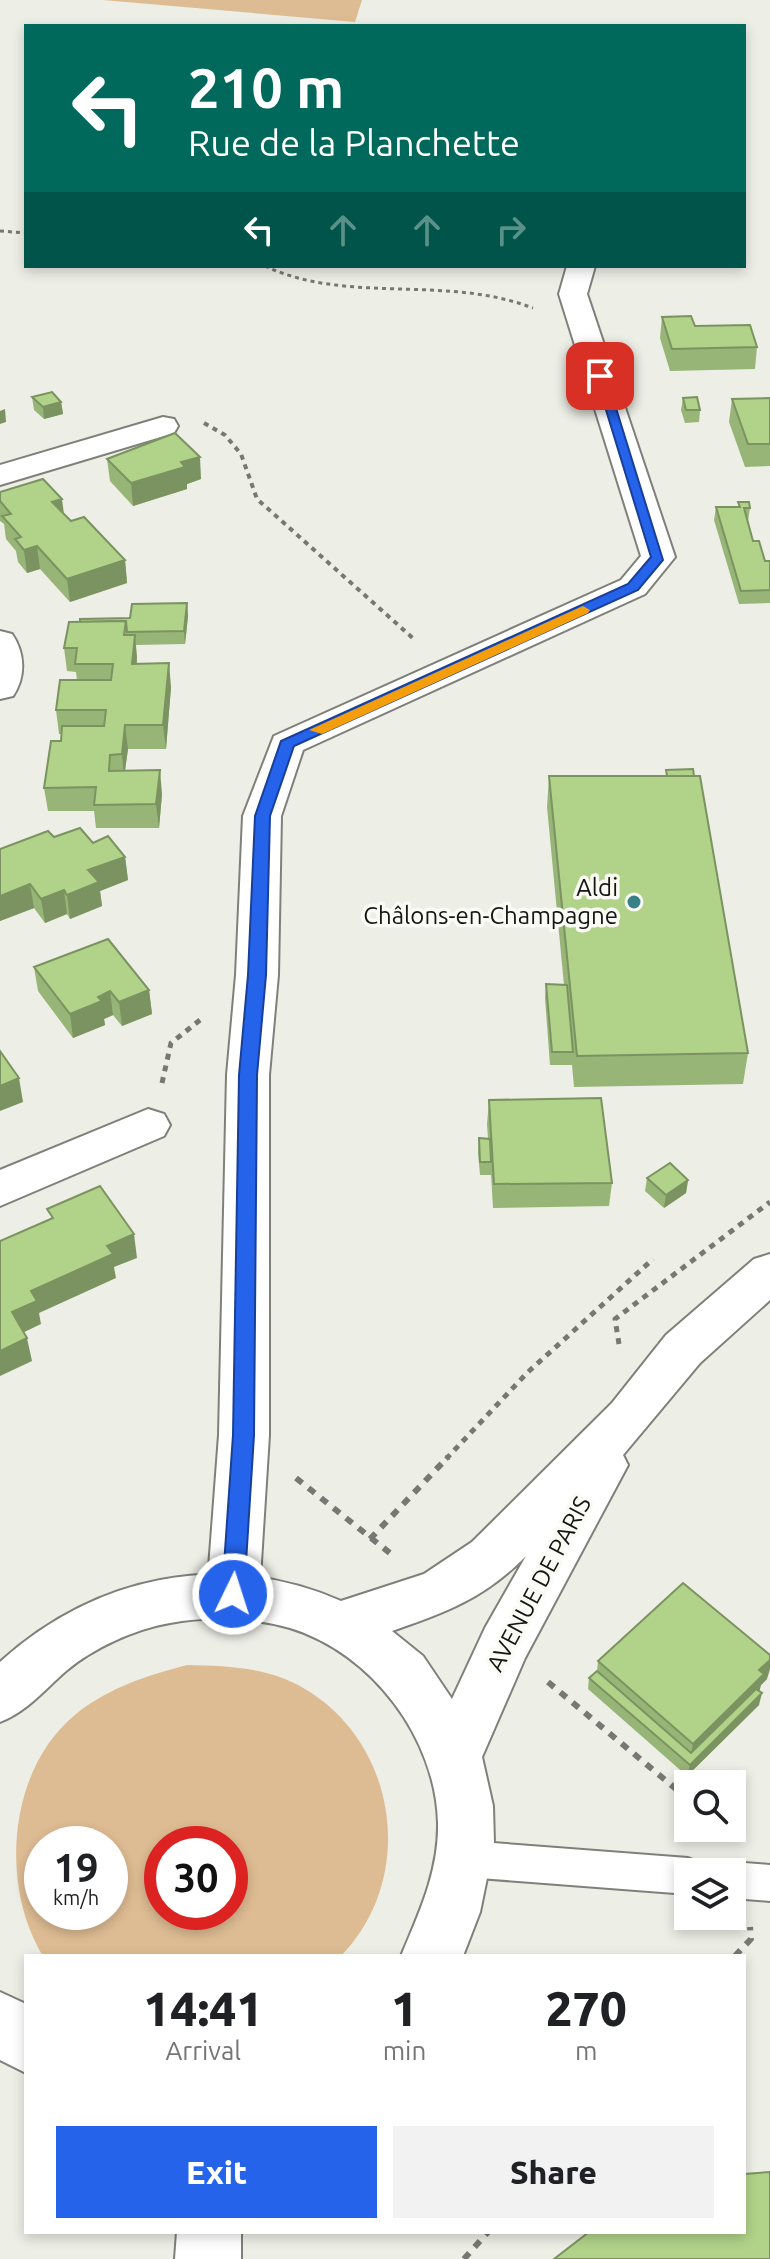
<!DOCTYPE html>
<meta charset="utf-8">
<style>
:root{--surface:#fff;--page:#f2f2f2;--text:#202124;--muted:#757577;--accent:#2563eb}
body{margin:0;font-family:Ubuntu,sans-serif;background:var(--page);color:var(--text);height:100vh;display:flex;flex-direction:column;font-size:30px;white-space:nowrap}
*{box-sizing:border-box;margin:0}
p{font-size:26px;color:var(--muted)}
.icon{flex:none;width:44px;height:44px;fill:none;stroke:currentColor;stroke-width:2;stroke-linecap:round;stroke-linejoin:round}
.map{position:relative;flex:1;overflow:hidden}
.drawer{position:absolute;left:24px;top:1954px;width:722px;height:280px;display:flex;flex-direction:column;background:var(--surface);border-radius:0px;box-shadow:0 4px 12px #0003}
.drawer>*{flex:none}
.guide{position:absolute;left:24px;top:24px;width:722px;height:244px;border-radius:0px;box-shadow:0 4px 12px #0003;background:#00695c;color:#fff;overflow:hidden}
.tools{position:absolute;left:674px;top:1770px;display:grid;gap:16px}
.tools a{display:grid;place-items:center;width:72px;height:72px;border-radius:0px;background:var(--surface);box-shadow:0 4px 12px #0003;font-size:40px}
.speed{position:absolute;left:24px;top:1826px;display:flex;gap:16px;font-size:40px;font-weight:700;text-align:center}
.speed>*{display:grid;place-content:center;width:104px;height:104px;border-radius:50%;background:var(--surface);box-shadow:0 4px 12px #0003;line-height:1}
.speed small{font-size:20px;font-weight:400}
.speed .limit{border:12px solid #d22;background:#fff;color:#111}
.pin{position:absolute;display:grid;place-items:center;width:68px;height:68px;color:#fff;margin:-34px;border-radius:16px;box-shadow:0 4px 12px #0006}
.me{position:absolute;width:88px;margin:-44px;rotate:4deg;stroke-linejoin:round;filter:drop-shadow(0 0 6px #0008)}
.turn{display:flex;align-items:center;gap:28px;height:168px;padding:0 32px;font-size:36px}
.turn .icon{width:104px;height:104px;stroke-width:2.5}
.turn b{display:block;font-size:56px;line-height:68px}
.lanes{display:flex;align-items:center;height:76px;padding:0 32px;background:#0003;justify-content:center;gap:40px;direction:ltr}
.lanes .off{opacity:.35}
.eta{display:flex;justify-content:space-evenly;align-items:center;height:136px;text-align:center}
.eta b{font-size:48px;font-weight:800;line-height:56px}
.cta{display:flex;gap:16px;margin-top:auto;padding:16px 32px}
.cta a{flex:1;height:92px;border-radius:0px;background:var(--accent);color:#fff;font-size:32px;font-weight:800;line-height:92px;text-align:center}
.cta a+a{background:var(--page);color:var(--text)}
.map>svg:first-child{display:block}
</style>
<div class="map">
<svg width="770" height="2259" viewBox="0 0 770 2259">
<rect width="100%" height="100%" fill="#edeee6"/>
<g fill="#debc93" fill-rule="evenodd">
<path d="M103 0H362L355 22Z"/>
<path d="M187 1665C227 1666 270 1667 305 1689 398 1744 417 1878 341 1956H43C0 1886 7 1770 76 1714 110 1687 146 1676 187 1665ZM42 1844H110V1912H42ZM162 1844H230V1912H162Z"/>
</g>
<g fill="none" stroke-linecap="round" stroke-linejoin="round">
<g stroke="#80807a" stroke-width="4">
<g id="lane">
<path d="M466 1841 688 1858 701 1863 705 1872H688V1894L466 1877 453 1871 448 1859 453 1847Z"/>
<path d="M732 1862 770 1865V1901L732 1898V1872H717Z"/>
</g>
</g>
<g stroke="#80807a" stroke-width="4">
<g id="street">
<path d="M567 266H595L587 294 675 557 645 594 303 750 281 816 278 975 269 1075V1435L259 1594 252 1610 233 1617 214 1610 207 1594 219 1435 227 1075 236 975 243 816 274 736 621 580 641 556 559 294Z"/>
<path d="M163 417 174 419 178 426 174 433 0 485V465Z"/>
<path d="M0 631 12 634C25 653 26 677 13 696L0 699Z"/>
<path d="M148 1109 164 1114 170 1125 164 1136 0 1206V1170Z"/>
<path d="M177 2232H241V2259H175Z"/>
</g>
</g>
<g stroke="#80807a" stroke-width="4">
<g id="secondary">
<path d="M770 1254V1300L700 1363 623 1455 628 1465 525 1658 482 1757 493 1806 494 1844 480 1912 463 1956H401C419 1913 439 1871 438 1823 436 1738 372 1653 290 1628 253 1617 207 1616 170 1623 135 1629 93 1648 66 1671 44 1690 28 1711 0 1722V1662C95 1576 222 1549 341 1601L424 1574 472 1542 612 1403 666 1335 754 1259ZM526 1556 485 1628 452 1699 423 1656 392 1631C445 1613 485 1598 526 1556Z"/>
<path d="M0 1992 26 2004V2073L0 2060Z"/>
</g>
</g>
<g stroke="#777873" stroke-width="3" stroke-dasharray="4 4" stroke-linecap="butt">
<path d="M0 231 26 233"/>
<path d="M265 266C348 305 444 274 533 308"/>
</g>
<path stroke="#777873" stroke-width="4" stroke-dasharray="5 5" stroke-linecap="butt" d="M204 423 225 435 241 454 257 499 415 640"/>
<g stroke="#777873" stroke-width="5" stroke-dasharray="6 6" stroke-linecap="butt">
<path d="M162 1083 171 1043 200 1020"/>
<path d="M619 1344 615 1319 770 1202"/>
<path d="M446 1459 527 1373 653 1259"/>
</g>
<g stroke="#777873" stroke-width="6" stroke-dasharray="8 8" stroke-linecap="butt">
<path d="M296 1478 391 1554"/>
<path d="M370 1539 448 1457"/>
<path d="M548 1682 688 1799"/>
<path d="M735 1956 751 1939 750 1927"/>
<path d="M464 2259 488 2232"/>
</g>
<use href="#lane" fill="#fff" fill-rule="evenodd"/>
<use href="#street" fill="#fff" fill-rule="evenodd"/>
<use href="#secondary" fill="#fff" fill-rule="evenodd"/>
</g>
<g fill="#97b576">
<path d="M662 317 757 347 755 369 670 371 660 338Z"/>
<path d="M32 397 61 402 63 414 44 419 34 410Z"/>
<path d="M683 398 700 410 699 422 685 423 681 410Z"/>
<path d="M770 398V466L745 467 729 422 732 399Z"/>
<path d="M107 459 201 479 187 484V489L133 506 110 481Z"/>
<path d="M0 492 64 514 71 521 125 560 127 583 70 602 40 569 27 573 18 562 16 551 6 539 4 524 0 521Z"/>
<path d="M738 502 750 508 748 521 753 541 765 561H770V603L739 604 714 520 716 507H738Z"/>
<path d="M187 603 188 616 185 644 136 645 137 664 171 687 166 749H128L125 770 162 794 159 828H96L94 811H48L44 788 61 741 62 734H59L56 710 77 680 76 672 67 671 64 648 130 618Z"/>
<path d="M666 770 748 1053 743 1084 574 1087 572 1065H550L545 998 546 984 564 985 547 807 549 776H666Z"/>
<path d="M54 837 93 843 125 857 128 880 100 891 102 906 70 919 67 914 45 923 34 908 0 921V849Z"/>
<path d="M34 967 149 990 152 1014 122 1026 113 1015 104 1019 105 1025 73 1038 38 991Z"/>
<path d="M489 1100 612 1183 609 1206 493 1208 491 1174V1175H480L478 1152 479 1138 488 1139 487 1124Z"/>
<path d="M647 1178 688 1180 686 1193 664 1208 645 1191Z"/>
<path d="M598 1661 767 1679 761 1685 759 1691V1705L687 1776 588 1689 589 1678 597 1671Z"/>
</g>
<g fill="#7b9360">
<path d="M61 402 63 414 44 419 43 407Z"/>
<path d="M5 409 6 422 0 424V411Z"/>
<path d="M200 457 201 479 187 484V489L133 506 131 483 181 462Z"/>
<path d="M62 499 65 522 52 502Z"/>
<path d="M37 546 40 569 27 573 24 550Z"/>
<path d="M125 560 127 583 70 602 67 579Z"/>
<path d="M187 603 188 616 185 644 184 631Z"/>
<path d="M135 635 137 658 134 687 132 664Z"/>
<path d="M169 663 171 687 166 749 163 725Z"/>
<path d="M125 725 128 749 124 778 122 754Z"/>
<path d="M160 770 162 794 159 828 156 804Z"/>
<path d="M125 857 128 880 100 891 102 906 70 919 67 895 88 870Z"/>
<path d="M30 884 34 908 0 921V896Z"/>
<path d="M64 890 67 914 45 923 41 899Z"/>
<path d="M149 990 152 1014 122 1026 119 1002Z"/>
<path d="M110 991 113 1015 104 1019 105 1025 73 1038 70 1014 98 997Z"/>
<path d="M19 1078 23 1102 0 1111V1086Z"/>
<path d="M688 1180 686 1193 664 1208 666 1195Z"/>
<path d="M134 1234 137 1258 114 1267 116 1278 39 1313 41 1324 16 1336 12 1312 31 1291 107 1246Z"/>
<path d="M27 1338 32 1361 0 1376V1351Z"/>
<path d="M770 1660V1669L767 1679 761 1685 758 1696 689 1765 693 1744 759 1670Z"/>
<path d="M762 1693 759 1705 687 1776 690 1765Z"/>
</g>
<g fill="#b0d289" stroke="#7b9360" stroke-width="2">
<path d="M691 316 695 326 750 325 757 347 672 349 662 317Z"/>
<path d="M52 392 61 402 43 407 32 397Z"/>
<path d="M697 397 700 410H686L683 398Z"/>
<path d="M770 398V444H748L732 399Z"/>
<path d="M175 433 200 457 181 462 185 467 131 483 107 459Z"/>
<path d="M43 479 62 499 52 502 71 521 84 517 125 560 67 579 37 546 24 550 15 539 21 537 2 516 11 514 0 501V492Z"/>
<path d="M738 502H749L750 508H744L753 541H759L765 561H770V590L741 591 716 507H740Z"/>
<path d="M187 603 184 631 127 632 126 621 80 622V619L130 618 132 604Z"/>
<path d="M126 621 124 635H135L132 664 169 663 163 725H125L122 754 110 755 109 771 160 770 156 804 94 805 96 787 44 788 51 741H61L62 726H104L106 710H56L60 680H111L113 664H75L77 648H64L69 622Z"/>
<path d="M693 769 694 776H667L666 770Z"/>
<path d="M549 776H700L748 1053 577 1056Z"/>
<path d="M80 828 93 843 108 836 125 857 88 870 99 882 67 895 64 890 41 899 30 884 0 896V849L48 831 54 837Z"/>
<path d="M108 939 149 990 119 1002 110 991 98 997 102 1001 70 1014 34 967Z"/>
<path d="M546 984 567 985 573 1052H552Z"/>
<path d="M0 1051 19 1078 0 1086Z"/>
<path d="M601 1098 612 1183 494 1184 489 1100Z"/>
<path d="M479 1138 490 1139 491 1162H480Z"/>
<path d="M670 1163 688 1180 666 1195 647 1178Z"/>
<path d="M100 1186 134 1234 107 1246 113 1254 31 1291 37 1301 12 1312 27 1338 0 1351V1241L53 1218 47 1209Z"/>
<path d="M683 1583 770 1655V1660L759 1670 764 1674 693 1744 598 1661Z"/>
<path d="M597 1671 691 1753 756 1689 762 1693 690 1765 589 1678Z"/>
<path d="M770 2172V2259H554L589 2232H744V2174Z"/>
</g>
<path fill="#2563eb" stroke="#184099" stroke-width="2" d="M595 374 606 376 663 560 638 590 294 746 270 816 266 975 257 1075 254 1435 244 1594 241 1601H225L222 1594 233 1435 239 1075 248 975 255 816 281 741 628 584 651 557Z"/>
<path fill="#f59e0b" d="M583 606 590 610 588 613 322 734 309 730Z"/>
<circle fill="#398188" stroke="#fafbf4" stroke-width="3" cx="634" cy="902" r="8"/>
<g text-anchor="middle" stroke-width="7" stroke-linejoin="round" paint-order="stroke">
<g font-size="24" fill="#151513" stroke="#fafbf4" text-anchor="end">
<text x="618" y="896">Aldi<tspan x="618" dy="28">Châlons-en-Champagne</tspan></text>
</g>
<g font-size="24" fill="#151513" stroke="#fafbf4">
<text transform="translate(539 1584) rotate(-62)" y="8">AVENUE DE PARIS</text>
</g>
</g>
</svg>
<div class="tools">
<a><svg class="icon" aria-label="search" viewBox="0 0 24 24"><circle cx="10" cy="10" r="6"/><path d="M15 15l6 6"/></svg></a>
<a><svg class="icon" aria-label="layers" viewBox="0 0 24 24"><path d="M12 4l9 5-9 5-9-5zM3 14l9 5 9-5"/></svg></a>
</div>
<div class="speed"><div>19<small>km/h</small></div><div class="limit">30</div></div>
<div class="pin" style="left:600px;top:376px;background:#d93025"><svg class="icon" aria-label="arrive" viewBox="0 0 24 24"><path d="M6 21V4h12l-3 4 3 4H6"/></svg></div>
<svg class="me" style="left:233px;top:1594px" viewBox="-20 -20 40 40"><circle r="17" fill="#2563eb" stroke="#fff" stroke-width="3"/><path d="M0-11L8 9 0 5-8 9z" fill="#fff"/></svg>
<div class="guide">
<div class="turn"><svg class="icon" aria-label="left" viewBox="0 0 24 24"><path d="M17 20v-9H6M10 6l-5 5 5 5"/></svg><div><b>210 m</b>Rue de la Planchette</div></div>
<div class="lanes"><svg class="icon" aria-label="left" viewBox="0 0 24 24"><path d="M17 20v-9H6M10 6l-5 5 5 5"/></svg><svg class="icon off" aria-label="ahead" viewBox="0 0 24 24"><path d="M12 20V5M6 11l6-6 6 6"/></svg><svg class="icon off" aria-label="ahead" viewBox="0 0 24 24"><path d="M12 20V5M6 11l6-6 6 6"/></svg><svg class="icon off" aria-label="right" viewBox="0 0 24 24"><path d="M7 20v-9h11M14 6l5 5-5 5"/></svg></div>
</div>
<section class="drawer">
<div class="eta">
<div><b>14:41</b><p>Arrival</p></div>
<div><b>1</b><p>min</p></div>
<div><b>270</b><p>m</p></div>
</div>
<div class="cta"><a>Exit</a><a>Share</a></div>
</section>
</div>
